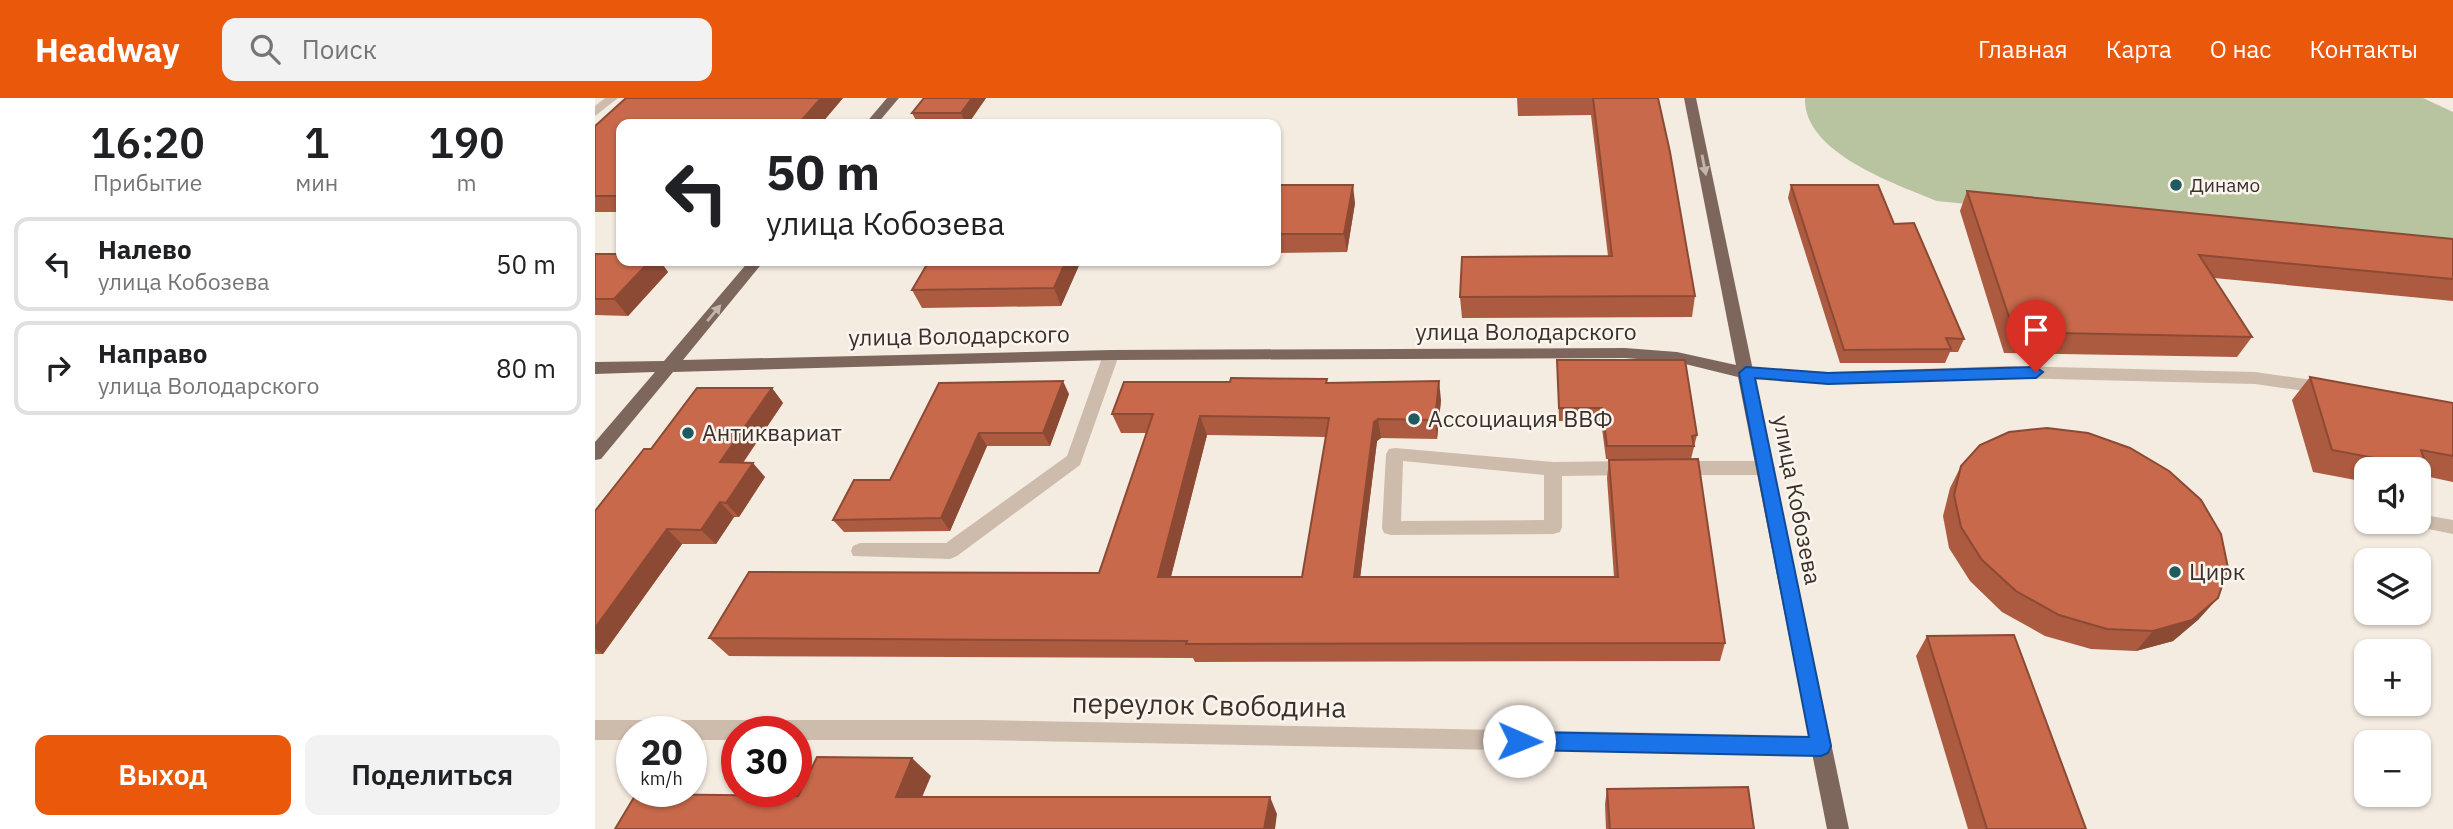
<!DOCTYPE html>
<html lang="ru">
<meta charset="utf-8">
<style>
:root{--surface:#fff;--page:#f2f2f2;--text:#202124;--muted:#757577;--line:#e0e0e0;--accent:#ea580c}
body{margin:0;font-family:"IBM Plex Sans",sans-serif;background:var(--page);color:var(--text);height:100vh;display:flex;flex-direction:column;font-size:26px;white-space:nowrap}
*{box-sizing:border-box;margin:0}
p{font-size:23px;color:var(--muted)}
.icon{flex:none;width:38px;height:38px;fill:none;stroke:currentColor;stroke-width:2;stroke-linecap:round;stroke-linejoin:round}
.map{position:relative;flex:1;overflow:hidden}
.side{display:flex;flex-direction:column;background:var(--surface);width:595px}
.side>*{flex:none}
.banner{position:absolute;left:21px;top:21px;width:665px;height:147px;border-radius:14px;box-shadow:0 2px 5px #0004;background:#fff;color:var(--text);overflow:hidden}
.buttons{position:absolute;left:1759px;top:359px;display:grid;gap:14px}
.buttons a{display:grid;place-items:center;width:77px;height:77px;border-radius:14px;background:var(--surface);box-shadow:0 2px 5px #0004;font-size:35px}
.speed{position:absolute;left:21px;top:618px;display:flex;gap:14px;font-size:35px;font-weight:700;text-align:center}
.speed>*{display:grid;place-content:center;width:91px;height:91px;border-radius:50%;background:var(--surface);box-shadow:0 2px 5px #0004;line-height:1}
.speed small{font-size:18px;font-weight:400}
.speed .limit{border:10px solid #d22;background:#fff;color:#111}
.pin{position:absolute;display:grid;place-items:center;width:60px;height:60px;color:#fff;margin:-72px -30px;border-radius:50% 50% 50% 0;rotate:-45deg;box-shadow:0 0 7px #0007}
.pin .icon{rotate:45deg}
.me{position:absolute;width:77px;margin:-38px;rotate:91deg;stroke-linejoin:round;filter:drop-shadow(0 0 5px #0008)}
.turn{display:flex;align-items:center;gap:24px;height:147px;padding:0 35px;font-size:32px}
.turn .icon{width:91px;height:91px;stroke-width:2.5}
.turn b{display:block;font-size:49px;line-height:60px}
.eta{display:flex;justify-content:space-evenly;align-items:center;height:119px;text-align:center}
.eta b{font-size:42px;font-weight:600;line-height:49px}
.button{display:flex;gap:14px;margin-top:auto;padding:14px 35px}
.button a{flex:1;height:80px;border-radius:14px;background:var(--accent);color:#fff;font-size:28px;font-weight:600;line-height:80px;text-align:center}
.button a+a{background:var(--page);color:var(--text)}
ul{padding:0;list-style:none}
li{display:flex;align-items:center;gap:21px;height:94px;margin:0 14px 10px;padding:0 21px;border:4px solid var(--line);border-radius:14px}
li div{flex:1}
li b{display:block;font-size:26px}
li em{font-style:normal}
header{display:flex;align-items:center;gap:42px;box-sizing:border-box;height:98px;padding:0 35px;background:var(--accent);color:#fff}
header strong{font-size:33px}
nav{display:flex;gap:38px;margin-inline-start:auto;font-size:24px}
.search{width:490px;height:63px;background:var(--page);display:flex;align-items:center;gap:18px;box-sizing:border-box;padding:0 24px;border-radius:14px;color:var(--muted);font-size:26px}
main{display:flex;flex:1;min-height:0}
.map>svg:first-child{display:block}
</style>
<header>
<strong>Headway</strong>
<div class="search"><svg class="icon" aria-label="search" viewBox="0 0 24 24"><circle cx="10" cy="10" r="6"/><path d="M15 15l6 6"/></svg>Поиск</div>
<nav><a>Главная</a><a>Карта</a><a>О нас</a><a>Контакты</a></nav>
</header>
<main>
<section class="side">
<div class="eta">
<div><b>16:20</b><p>Прибытие</p></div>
<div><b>1</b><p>мин</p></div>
<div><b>190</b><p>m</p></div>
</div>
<ul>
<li><svg class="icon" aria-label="left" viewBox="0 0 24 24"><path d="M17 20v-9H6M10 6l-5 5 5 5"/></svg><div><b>Налево</b><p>улица Кобозева</p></div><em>50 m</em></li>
<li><svg class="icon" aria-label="right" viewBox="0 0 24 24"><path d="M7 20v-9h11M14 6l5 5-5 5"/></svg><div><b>Направо</b><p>улица Володарского</p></div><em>80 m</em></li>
</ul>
<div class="button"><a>Выход</a><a>Поделиться</a></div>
</section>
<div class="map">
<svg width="1858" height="731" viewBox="0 0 1858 731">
<rect width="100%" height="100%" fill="#f4ebe1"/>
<path fill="#b8c4a0" d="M1210 0H1828L1858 14V150L1830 152 1342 103C1301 86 1208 55 1210 0Z"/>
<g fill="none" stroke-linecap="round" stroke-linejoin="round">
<g fill="#cdbbac" fill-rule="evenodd">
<path d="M10 0H23L0 18V8Z"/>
<path d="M516 252 524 257 485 367 362 458 355 461 258 458 256 453 258 448 265 445H351L472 358 508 257Z"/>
<path d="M1413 268 1660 274 1731 284 1739 290 1731 296 1660 286 1413 280 1233 286 1151 281 1143 275 1151 269 1233 274Z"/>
<path d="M800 350 958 364 1035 363 1041 365 1044 370 1041 375 1035 377 967 378V429L965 434 958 436 796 437 789 435 787 430 791 356 794 351ZM808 363 949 377V422L806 423Z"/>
<path d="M1080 363H1171L1177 365 1180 370 1177 375 1171 377H1080L1074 375 1071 370 1074 365Z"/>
<path d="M1824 416 1858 422V436L1818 428 1815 424H1824Z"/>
<path d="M0 622H384L1226 638 1234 641 1237 648 1234 655 1226 658 384 642H201V634H142V642H96V634H37V642H0Z"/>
</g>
<g fill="#7d675c" fill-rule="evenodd">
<path d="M292 0H304L282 26H270Z"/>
<path d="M1089 0H1101L1254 731H1232L1143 279 1082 264 1030 260 516 262 78 274 6 361 0 362V344L60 274 0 276V264L69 263 154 163H169L88 262 516 252 1030 250 1082 254 1141 267Z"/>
</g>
</g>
<g fill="#ac5a40" fill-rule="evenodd">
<path d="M31 0H248L226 26H26V114H0V28Z"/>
<path d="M391 0 373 26H323L317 15Z"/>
<path d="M922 0H1063L1100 198 1097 219 867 220 865 199 1013 158 996 17 923 18Z"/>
<path d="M681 87 760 105 752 154 681 155Z"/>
<path d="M1196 87 1299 126 1369 241 1363 254H1355L1350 265H1245L1193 100Z"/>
<path d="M1372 93 1858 141V203L1619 180 1657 239 1642 259 1409 255 1365 113Z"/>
<path d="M0 156 26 163H65L73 174 33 218 0 217Z"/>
<path d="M334 163H486L466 208 327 210 317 192Z"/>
<path d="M962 262 1102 337 1096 361H1011L1006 323H964Z"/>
<path d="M1715 279 1858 305V384L1825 377 1824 379V371H1771V384L1718 374 1697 302Z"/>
<path d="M344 285 474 296 455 348H392L355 433 249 434 238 422 295 382Z"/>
<path d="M733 285 846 302 842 341 786 340 782 343 765 479H1019L1012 380 1014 362 1130 545 1125 563 600 564 598 560 134 558 114 540 504 475 551 335H526L517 316ZM612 337 731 339 707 479H576Z"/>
<path d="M177 290 188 305 148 365 170 379 144 419H139L121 446H87L8 556H0V413Z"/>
<path d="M1366 368 1604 521 1578 543 1541 553 1496 551 1450 538 1407 514 1375 483 1354 450 1348 418 1355 390Z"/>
<path d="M1332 538 1491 731H1373L1321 558Z"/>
<path d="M1012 691 1159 731H1011L1010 706Z"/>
</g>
<g fill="#8c4a34">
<path d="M226 0H248L226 26H206L205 24Z"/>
<path d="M377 0H391L373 26H371L366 15Z"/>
<path d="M758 87 760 105 752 154 749 136Z"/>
<path d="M55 163H65L73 174 33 218 19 201Z"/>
<path d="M471 163H486L466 208 459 190Z"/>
<path d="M468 283 474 296 455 348 448 335Z"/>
<path d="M844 283 846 302 842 341 840 322Z"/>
<path d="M177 290 188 305 138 379 125 364Z"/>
<path d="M605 318 612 337 571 497 563 479Z"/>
<path d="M783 321 786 340 782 343 763 497 759 479 779 324Z"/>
<path d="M384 335 392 348 355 433 346 420Z"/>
<path d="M158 365 170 379 144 419 131 405Z"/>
<path d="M125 404 139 419 121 446 106 432Z"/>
<path d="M72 431 87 446 8 556 0 550V530Z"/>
<path d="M1623 500 1604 521 1578 543 1541 553 1558 533Z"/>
<path d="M317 660 336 678 320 716 301 699Z"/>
<path d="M675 699 682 716 680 731H669Z"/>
</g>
<g fill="#c8694b" stroke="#8c4a34" stroke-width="2" fill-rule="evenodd">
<path d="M31 0H226L205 24H208L206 26H26V98H0V28Z"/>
<path d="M329 0H377L366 15H317Z"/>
<path d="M998 0H1063L1075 54 1100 198 865 199 867 159 1017 158Z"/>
<path d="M681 87H758L749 136H681Z"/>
<path d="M1196 87H1283L1299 126 1319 125 1369 241 1351 240 1356 251 1249 252Z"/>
<path d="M1372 93 1858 141V181L1604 157 1657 239 1419 234Z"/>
<path d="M0 156H26V163H55L19 201H0Z"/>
<path d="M334 163H471L459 190 317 192Z"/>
<path d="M962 262H1090L1102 337 1097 338 1099 348H1012L1007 310H964Z"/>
<path d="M1715 279 1858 305V358L1826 352 1832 370 1737 352Z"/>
<path d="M636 280 732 281 731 285 844 283 840 322 783 321 779 324 759 479H1023L1014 362 1103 361 1130 545 591 546 592 543 114 540 154 474 504 475 558 316H517L529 284H635ZM605 318 734 320 707 479H563Z"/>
<path d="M468 283 448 335H384L346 420 238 422 259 382H295L344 285Z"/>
<path d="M102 290H177L125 364 158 365 131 405 125 404 106 432 72 431 0 530V413L49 351H56Z"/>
<path d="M1452 330 1493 335 1535 350 1574 373 1606 402 1626 436 1633 470 1623 500 1597 522 1558 533 1512 531 1464 517 1421 493 1387 462 1366 429 1359 397 1366 368 1385 347 1414 334Z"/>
<path d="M1419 537 1491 731H1392L1332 538Z"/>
<path d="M222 659 317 660 301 699H675L669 731H20L41 696 203 698Z"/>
<path d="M1153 689 1159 731H1015L1012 691Z"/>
</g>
<defs><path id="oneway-solid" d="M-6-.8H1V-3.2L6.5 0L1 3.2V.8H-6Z" transform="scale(1.75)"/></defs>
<g fill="#c2b5ac">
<use href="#oneway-solid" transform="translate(1109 67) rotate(79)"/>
<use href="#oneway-solid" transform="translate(119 215) rotate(-50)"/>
</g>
<path fill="#1a73e8" stroke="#114b97" stroke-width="2" d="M1151 269 1233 275 1441 269 1448 274 1441 280 1233 286 1160 280 1236 648 1233 655 1226 658 924 652 917 649 914 643 917 636 924 634 1214 639 1144 275Z"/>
<g fill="#1f5a5e" stroke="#fbf5ee" stroke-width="2.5">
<circle cx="1581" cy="87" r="7"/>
<circle cx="819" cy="321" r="7"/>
<circle cx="93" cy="335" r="7"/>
<circle cx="1580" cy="474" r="7"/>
</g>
<g text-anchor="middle" stroke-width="5" stroke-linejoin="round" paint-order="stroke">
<g font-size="19" fill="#3b302b" stroke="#fbf5ee" text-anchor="start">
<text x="1595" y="94">Динамо</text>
</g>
<g font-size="23" fill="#3b302b" stroke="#fbf5ee">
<text x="931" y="242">улица Володарского</text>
<text transform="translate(364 238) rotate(-1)" y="8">улица Володарского</text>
<text transform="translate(1202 402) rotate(79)" y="8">улица Кобозева</text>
</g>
<g font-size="23" fill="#3b302b" stroke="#fbf5ee" text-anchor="start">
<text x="833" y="329">Ассоциация ВВФ</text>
<text x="107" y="343">Антиквариат</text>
<text x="1594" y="482">Цирк</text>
</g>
<g font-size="28" fill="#3b302b" stroke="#fbf5ee">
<text transform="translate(614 607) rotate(1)" y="10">переулок Свободина</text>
</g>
</g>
</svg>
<div class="buttons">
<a><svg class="icon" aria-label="sound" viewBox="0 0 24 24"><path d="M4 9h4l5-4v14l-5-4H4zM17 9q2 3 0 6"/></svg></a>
<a><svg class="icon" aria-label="layers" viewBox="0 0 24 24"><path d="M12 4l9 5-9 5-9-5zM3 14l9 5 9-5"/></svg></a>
<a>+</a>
<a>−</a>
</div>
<div class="speed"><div>20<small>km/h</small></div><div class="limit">30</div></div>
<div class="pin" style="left:1441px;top:274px;background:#d93025"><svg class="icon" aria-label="arrive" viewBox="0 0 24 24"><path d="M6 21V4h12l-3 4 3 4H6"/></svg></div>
<svg class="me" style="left:924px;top:643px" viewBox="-20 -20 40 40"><circle r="19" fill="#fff"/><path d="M0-13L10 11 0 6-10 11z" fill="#1a73e8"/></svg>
<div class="banner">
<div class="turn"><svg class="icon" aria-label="left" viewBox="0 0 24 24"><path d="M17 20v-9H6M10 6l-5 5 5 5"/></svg><div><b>50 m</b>улица Кобозева</div></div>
</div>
</div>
</main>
